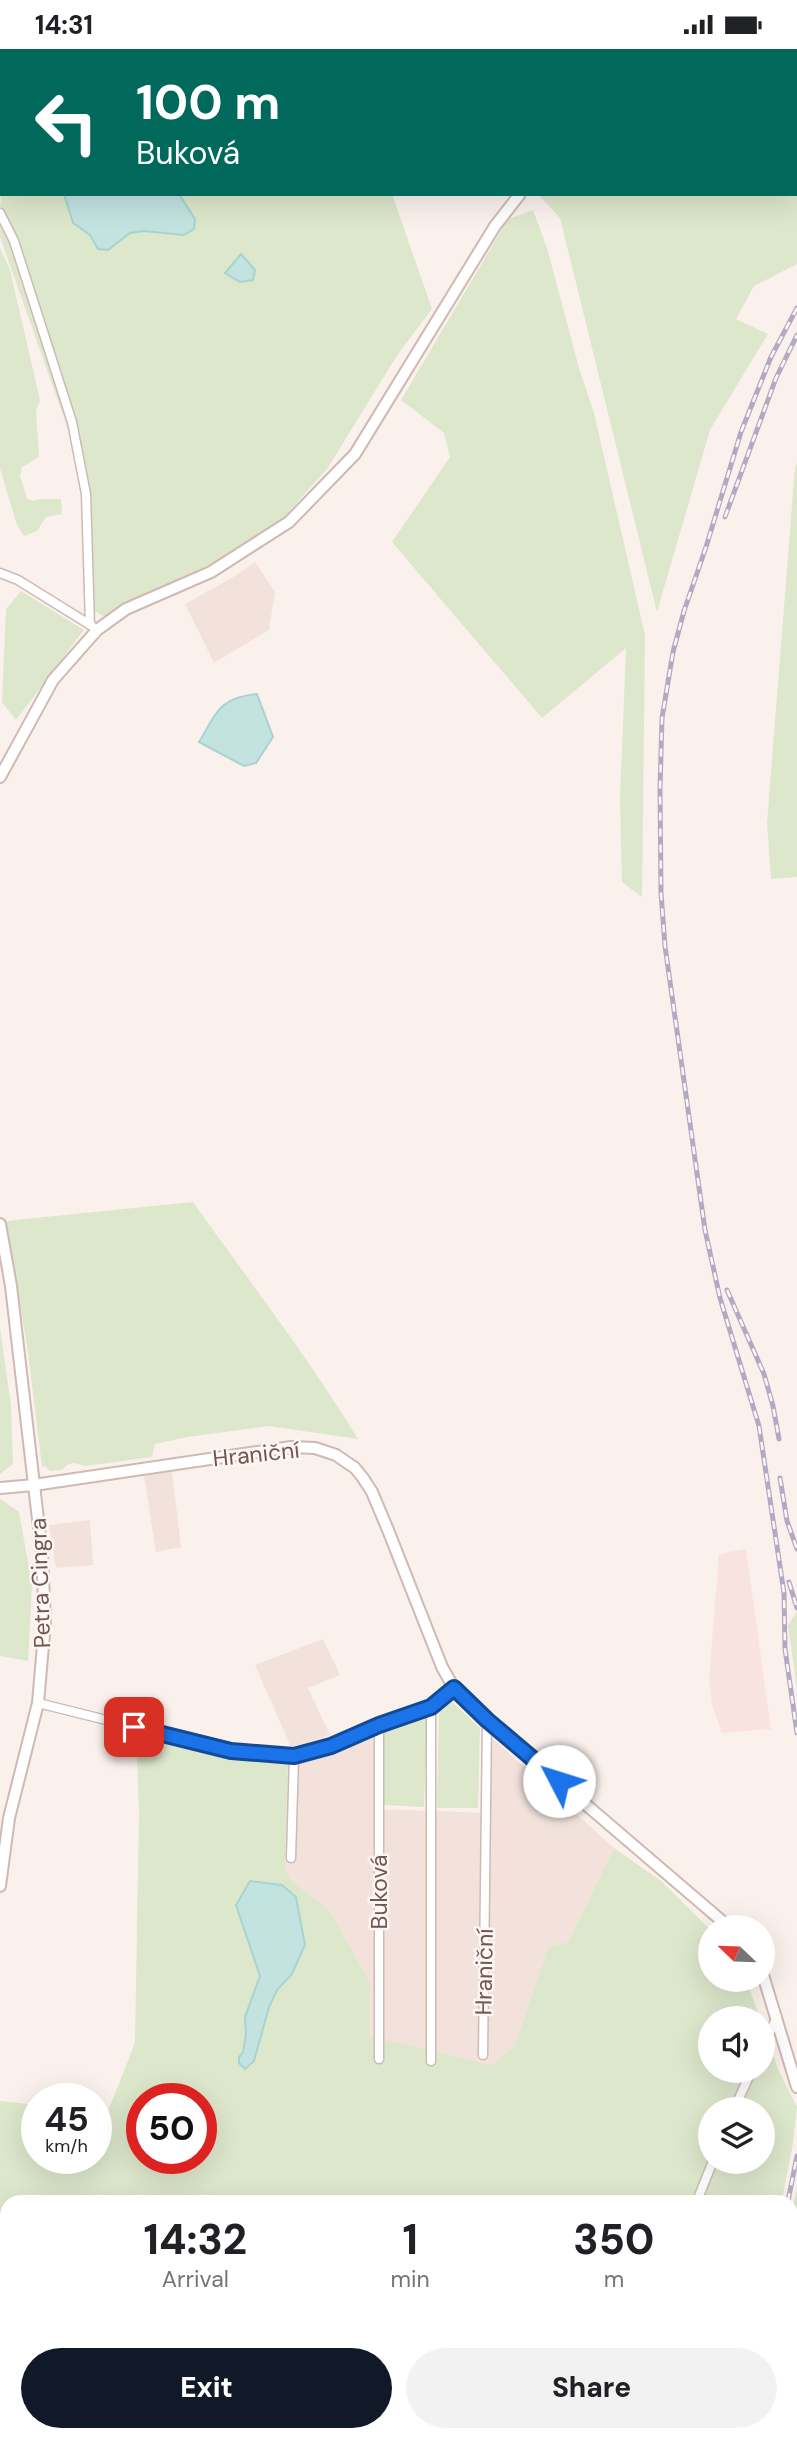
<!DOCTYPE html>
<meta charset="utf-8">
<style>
:root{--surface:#fff;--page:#f2f2f2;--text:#202124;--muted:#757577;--accent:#111827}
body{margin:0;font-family:"DM Sans",sans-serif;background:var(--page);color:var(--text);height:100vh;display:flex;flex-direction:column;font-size:26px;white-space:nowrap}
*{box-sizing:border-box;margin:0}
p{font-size:23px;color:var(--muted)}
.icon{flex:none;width:38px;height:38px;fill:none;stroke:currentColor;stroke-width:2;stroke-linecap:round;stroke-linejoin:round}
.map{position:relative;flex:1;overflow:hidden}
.drawer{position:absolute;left:0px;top:2146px;width:798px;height:247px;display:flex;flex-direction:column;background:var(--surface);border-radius:21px 21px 0 0;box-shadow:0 7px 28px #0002}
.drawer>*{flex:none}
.hud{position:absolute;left:0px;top:0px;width:798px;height:147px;box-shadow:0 7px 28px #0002;background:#00695c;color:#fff;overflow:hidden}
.needle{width:46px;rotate:293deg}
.controls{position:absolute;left:698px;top:1866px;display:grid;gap:14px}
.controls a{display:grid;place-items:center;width:77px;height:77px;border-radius:50%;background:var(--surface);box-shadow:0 7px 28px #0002;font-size:35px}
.speed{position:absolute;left:21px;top:2034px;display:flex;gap:14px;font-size:35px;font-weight:700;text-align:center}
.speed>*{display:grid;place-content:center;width:91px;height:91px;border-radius:50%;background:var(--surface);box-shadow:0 7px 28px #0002;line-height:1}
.speed small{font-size:18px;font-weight:400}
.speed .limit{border:10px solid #d22;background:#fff;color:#111}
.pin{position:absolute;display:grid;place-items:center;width:60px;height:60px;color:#fff;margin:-30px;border-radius:14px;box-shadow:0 4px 10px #0006}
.me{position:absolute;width:77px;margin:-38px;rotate:310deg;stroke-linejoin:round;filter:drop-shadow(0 0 5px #0008)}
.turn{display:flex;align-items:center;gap:24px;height:147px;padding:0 21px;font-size:32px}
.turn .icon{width:91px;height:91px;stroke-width:2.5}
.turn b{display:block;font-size:49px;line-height:60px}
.eta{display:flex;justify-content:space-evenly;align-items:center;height:119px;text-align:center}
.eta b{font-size:42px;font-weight:800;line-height:49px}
.action{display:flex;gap:14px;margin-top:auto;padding:14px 21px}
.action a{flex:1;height:80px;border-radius:42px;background:var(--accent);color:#fff;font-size:28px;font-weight:800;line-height:80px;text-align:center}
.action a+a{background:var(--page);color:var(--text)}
.status{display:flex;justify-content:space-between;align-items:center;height:49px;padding:0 35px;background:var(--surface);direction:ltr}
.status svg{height:19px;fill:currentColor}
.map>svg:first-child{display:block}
</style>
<div class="status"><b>14:31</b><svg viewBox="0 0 49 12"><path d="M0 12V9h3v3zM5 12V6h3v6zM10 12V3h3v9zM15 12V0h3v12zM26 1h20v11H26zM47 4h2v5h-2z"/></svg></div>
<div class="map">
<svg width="797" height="2391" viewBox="0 0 797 2391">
<rect width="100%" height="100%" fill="#fbf1ec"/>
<g fill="#f2e2db">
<path d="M255 513 275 543 269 581 214 614 185 555 235 527Z"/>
<path d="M172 1422 181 1498 156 1503 144 1427Z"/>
<path d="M90 1471 93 1516 56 1519 49 1476Z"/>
<path d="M323 1590 340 1626 308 1639 330 1686 291 1698 255 1616Z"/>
<path d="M375 1682V1760L490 1764V1687L614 1799 568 1893 549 1897 514 1998 492 2016 368 1987 370 1933 330 1862 291 1831 285 1820 288 1711 332 1703Z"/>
</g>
<path fill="#f9e3e1" d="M746 1500 771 1680 722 1684 712 1656 709 1630 719 1505Z"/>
<g fill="#dde7cb" fill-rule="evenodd">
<path d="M67 0H309V2H65Z"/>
<path d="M627 0H797V215L754 237 736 270 768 285 710 381 657 563 560 169 538 145H796V2Z"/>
<path d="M2 51V145H392L432 260 398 305 327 420 285 467 237 501 107 569 92 561 77 406 0 188Z"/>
<path d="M533 161 547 199 579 319 594 364 645 586 642 848 622 833 620 749 626 599 542 669 392 493 450 408 444 384 401 351 508 170Z"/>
<path d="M0 199 10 221 40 351 36 362 39 408 22 418 20 427 27 450 33 452 40 450H61L62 465 46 468 37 482 24 487 17 476 0 419Z"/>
<path d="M797 414V828L771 830 767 774 795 419Z"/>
<path d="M21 542 84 581 16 671 2 653 6 560Z"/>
<path d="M193 1153C249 1232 308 1308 358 1390L269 1377 187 1388 155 1395 152 1408 85 1417 74 1414 67 1416 62 1421 50 1422 45 1417 42 1418 28 1303 6 1172Z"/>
<path d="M0 1279 11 1356 13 1415 0 1425Z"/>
<path d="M0 1450 19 1463 32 1536 28 1612 0 1607Z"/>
<path d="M797 1563V1641L788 1576Z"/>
<path d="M450 1651 480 1679 478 1759H437L439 1659Z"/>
<path d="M427 1665 424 1758 383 1756V1679Z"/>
<path d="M148 1689 231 1709 288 1711 285 1820 291 1831 330 1862 370 1933 369 1987 492 2016 514 1998 549 1897 568 1893 614 1799 661 1832 710 1880V1930H746L760 1969H710V2021H763V1978L778 2020 797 2058 793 2094 782 2152H7V2385H732L731 2391H0V2052L37 2056V2109H96V2061L108 2062 135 1994 139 1765 137 1706ZM236 1856 292 1925 277 1941 239 2014 246 1985 245 1968 260 1927ZM142 2049H201V2109H142ZM710 2060H763V2112H710Z"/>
<path d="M797 2139V2361L791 2368V2168Z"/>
</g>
<g fill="#c2e3e0" stroke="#a9d3d0" stroke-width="2">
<path d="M64 145H179L195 170 194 180 184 186 144 182 130 184 108 201 98 200 90 186 73 174Z"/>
<path d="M241 205 255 221 253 231 240 233 225 224Z"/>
<path d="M257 645 273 688 256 714 244 717 199 693C217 663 219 649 257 645Z"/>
<path d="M250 1832 282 1836 296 1848 305 1896 292 1925 277 1941 269 1958 254 2012 245 2020 239 2014V2008L243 2003 246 1985 245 1968 260 1927 236 1856Z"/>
</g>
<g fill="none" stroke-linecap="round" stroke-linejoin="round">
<g stroke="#a9d3d0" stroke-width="2.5">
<path d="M37 0V2"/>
<path d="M722 2385 740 2391"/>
</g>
<g stroke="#cebab5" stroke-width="11">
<g id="street">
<path d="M0 164 14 192 72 373 86 445 90 576"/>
<path d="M0 524 18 531 92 577"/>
<path d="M38 1654 231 1702 294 1707 331 1697 379 1676 431 1658 454 1639"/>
<path d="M291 1809 294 1707"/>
<path d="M763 1998 777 1968"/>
<path d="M483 2006 487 1671"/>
<path d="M379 2010V1676"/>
<path d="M431 2012V1658"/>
<path d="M734 2060 752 2021"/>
<path d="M697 2152 713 2112"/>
<path d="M623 2391 624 2385"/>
</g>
</g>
<g stroke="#d0b9b3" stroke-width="14">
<g id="secondary">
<path d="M610 2V0"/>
<path d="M0 728 53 631 97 581 126 560 211 523 289 473 355 405 495 177 520 145"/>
<path d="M0 1175 11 1237 42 1505 45 1573 38 1654 9 1769 0 1837"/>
<path d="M0 1439 34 1436 291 1398 315 1399 336 1406 355 1419 363 1429 372 1443 388 1481 442 1618 454 1639 487 1671 729 1878"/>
<path d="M763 1926 797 2038"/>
</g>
</g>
<use href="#street" stroke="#fff" stroke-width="8"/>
<use href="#secondary" stroke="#fff" stroke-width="10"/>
<g stroke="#b2aac4" stroke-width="5">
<g id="rail">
<path d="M797 259 771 308 741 383 706 498 684 562 673 603 662 669 660 740 661 844 665 897 705 1181 720 1249 759 1377 784 1544 785 1600 797 1684"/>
<path d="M725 468 776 329 797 286"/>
<path d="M727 1241 764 1325 773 1357 779 1390"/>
<path d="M780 1429 787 1472 797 1500"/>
<path d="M789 1533 797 1559"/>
<path d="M788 2152 797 2107"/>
<path d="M737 2391 738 2385"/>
</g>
</g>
<use href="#rail" stroke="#fdf6f2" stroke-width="2.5" stroke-dasharray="8" stroke-linecap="butt"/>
</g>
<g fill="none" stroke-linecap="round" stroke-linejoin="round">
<g stroke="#114b97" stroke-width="18">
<path id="route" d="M134 1678 231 1702 294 1707 331 1697 379 1676 431 1658 454 1639 487 1671 559 1732"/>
</g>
<use href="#route" stroke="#1a73e8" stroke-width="12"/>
</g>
<g text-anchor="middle" stroke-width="5" stroke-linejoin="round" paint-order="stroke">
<g font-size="23" fill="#735551" stroke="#fdf6f2">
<text transform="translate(256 1405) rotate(-6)" y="8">Hraniční</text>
<text transform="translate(40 1534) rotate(-92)" y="8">Petra Cingra</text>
<text transform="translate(379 1843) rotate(-90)" y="8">Buková</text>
<text transform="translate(484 1923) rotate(-89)" y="8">Hraniční</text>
</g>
</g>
</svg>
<div class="controls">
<a><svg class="needle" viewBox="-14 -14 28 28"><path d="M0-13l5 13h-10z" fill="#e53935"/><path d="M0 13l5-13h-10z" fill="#757577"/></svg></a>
<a><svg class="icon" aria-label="sound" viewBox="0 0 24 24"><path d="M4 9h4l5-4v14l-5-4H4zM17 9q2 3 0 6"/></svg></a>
<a><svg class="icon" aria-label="layers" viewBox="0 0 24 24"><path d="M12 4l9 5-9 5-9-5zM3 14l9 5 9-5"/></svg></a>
</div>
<div class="speed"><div>45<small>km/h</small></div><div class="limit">50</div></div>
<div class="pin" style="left:134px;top:1678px;background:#d93025"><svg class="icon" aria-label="arrive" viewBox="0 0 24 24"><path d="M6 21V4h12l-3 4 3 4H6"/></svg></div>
<svg class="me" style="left:559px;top:1732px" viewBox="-20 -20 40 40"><circle r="19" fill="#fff"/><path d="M0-13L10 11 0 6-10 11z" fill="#1a73e8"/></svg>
<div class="hud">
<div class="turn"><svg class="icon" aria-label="left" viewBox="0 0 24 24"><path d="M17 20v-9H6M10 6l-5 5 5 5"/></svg><div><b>100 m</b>Buková</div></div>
</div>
<section class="drawer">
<div class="eta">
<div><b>14:32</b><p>Arrival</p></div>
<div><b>1</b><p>min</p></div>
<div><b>350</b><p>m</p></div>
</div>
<div class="action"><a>Exit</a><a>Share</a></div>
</section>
</div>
